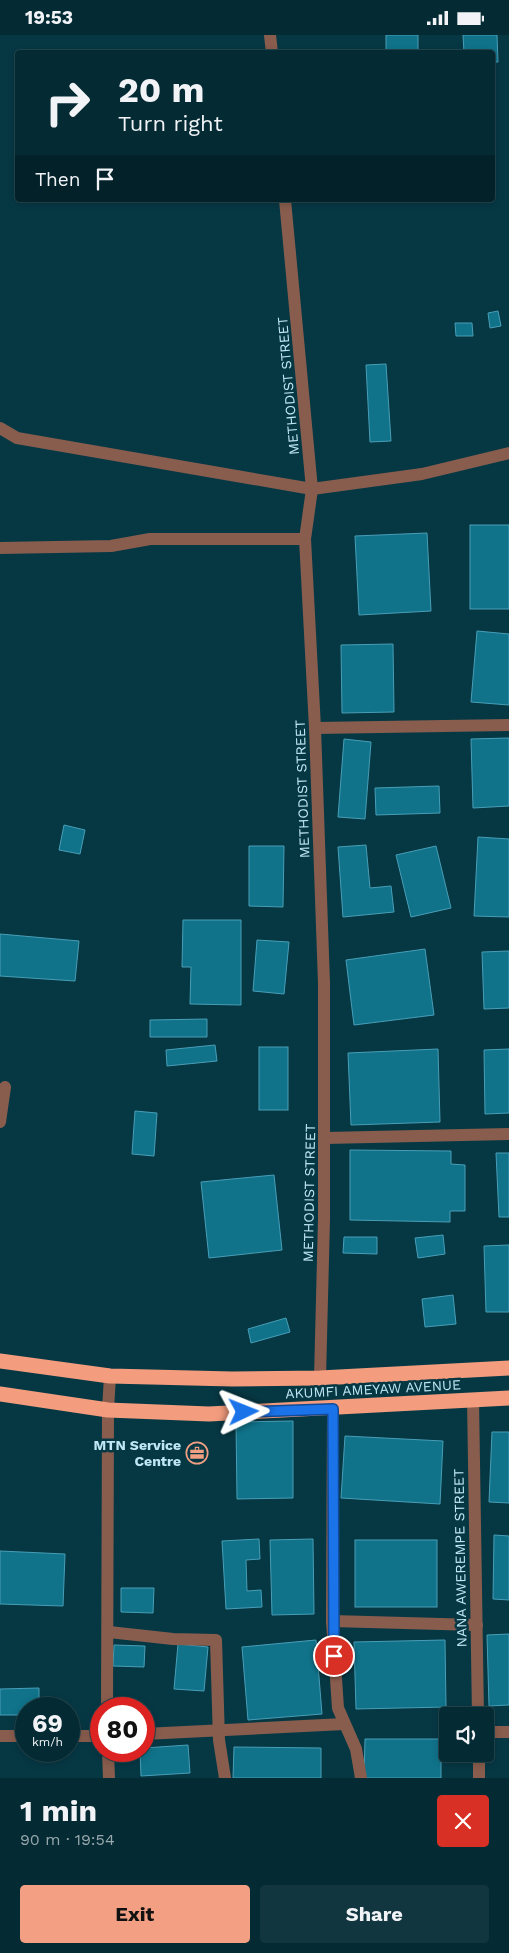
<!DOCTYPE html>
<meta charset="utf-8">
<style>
:root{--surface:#042a33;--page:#12363f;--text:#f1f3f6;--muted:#97a7ac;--line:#25464e;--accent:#f39f83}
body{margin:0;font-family:"Work Sans",sans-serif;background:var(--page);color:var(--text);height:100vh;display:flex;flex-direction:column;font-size:19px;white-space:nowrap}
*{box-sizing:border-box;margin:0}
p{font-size:16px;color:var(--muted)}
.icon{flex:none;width:28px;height:28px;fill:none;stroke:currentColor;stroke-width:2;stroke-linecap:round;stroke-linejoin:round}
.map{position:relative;height:1743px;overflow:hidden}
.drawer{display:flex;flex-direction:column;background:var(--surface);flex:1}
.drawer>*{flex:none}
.top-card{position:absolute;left:15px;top:15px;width:480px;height:152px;border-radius:5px;box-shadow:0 2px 8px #0003,0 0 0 1px var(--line);background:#042a33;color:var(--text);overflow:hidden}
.controls{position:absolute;left:439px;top:1672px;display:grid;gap:10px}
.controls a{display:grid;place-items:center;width:55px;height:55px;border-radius:5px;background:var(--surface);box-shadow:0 2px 8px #0003,0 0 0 1px var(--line);font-size:25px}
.speed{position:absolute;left:15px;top:1662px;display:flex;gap:10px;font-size:25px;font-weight:700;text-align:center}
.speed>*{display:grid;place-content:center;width:65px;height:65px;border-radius:50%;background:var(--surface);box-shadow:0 2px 8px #0003,0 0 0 1px var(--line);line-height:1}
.speed small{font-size:12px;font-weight:400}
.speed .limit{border:8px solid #d22;background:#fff;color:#111}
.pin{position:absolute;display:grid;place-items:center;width:42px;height:42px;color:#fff;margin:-21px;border:2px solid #fff;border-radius:50%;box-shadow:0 1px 5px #0007}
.me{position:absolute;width:55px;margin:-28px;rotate:88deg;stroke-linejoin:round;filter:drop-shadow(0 0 4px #0008)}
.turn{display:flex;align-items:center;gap:18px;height:105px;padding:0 20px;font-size:22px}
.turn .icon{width:65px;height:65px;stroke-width:2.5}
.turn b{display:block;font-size:35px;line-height:42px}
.then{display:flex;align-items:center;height:48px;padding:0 20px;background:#0003;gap:10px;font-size:19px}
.round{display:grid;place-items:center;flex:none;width:52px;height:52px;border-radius:5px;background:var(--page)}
.headline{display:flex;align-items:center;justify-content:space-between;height:85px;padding:0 20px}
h1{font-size:30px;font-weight:700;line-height:38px}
.button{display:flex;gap:10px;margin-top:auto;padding:10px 20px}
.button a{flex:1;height:58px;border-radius:5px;background:var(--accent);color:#111;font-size:20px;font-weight:700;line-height:58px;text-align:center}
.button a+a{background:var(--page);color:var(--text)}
.status{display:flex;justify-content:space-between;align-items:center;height:35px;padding:0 25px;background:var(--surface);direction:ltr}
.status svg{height:14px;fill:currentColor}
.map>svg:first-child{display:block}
</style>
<div class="status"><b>19:53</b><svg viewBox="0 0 49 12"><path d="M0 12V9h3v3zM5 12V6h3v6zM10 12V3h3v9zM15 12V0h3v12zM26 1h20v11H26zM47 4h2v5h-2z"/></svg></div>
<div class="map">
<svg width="509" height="1743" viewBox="0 0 509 1743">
<rect width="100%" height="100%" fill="#063844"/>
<g fill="#10738a" stroke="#489eb6">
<rect x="386" y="0" width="32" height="18"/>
<path d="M463 0H497L498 27H492V18H464Z"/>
<path d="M498 276 501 291 490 293 488 278Z"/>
<path d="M455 288H472L473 301H456Z"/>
<path d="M386 329 391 406 370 407 366 330Z"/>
<rect x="470" y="490" width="39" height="84"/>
<path d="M427 498 431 576 359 580 355 501Z"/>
<path d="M477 596 509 599V670L471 667Z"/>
<path d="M393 609 394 677 342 678 341 610Z"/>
<path d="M509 703V771L473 773 471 704Z"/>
<path d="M344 704 371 707 365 784 338 782Z"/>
<path d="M439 751 440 778 376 780 375 753Z"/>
<path d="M64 790 85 795 80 819 59 815Z"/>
<path d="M478 802 509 804V882L474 881Z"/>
<path d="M366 810 370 853 391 851 394 877 343 882 338 812Z"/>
<path d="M249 811H284L283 872 249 871Z"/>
<path d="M436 811 451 873 411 882 396 820Z"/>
<path d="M183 885H241V970L190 969 191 932H182Z"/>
<path d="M0 899 79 906 75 946 0 941Z"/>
<path d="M257 905 289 907 284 959 253 956Z"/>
<path d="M425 914 434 980 354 990 346 925Z"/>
<path d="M509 916V973L484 974 482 917Z"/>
<path d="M207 984V1002H150V985Z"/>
<path d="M215 1010 217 1026 167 1031 166 1015Z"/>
<rect x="259" y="1012" width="29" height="63"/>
<path d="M438 1014 440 1087 351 1090 348 1018Z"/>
<path d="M509 1014V1078L485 1079 484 1015Z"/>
<path d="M135 1076 157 1078 154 1121 132 1119Z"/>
<path d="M350 1115 451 1116V1129L465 1130V1176H450V1187L350 1185Z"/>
<path d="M496 1118H509V1182H499Z"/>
<path d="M274 1140 282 1215 209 1223 201 1147Z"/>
<path d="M443 1200 445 1219 418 1223 415 1203Z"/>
<path d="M344 1202H377V1219L343 1218Z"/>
<path d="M509 1210V1277H486L484 1211Z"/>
<path d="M453 1260 456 1289 425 1292 422 1264Z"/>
<path d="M286 1283 290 1297 251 1308 248 1294Z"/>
<path d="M293 1386V1463L237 1464 236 1387Z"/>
<path d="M492 1397H509V1468L489 1467Z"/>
<path d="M345 1401 443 1406 440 1469 341 1463Z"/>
<path d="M494 1500 509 1501V1565L493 1564Z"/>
<path d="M259 1504 260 1524 246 1525 247 1556 261 1555 262 1572 226 1574 222 1506Z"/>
<path d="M313 1504 314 1579 272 1580 270 1505Z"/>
<rect x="355" y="1505" width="82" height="67"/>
<path d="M0 1516 65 1519 63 1571 0 1569Z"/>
<path d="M121 1553H154L153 1578 121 1577Z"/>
<path d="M509 1599V1670L489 1671 487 1600Z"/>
<path d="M316 1605 322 1679 248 1685 242 1612Z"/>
<path d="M445 1605 446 1672 356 1674 354 1607Z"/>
<path d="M178 1609 208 1612 204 1656 174 1654Z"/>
<path d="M114 1610 145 1611 144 1632 113 1631Z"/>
<path d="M39 1653V1674H26V1680H0V1654Z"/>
<path d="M365 1704H441V1743H364Z"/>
<path d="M188 1710 190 1738 141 1741 140 1716H144V1713Z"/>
<path d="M234 1712 321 1713V1743H233Z"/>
</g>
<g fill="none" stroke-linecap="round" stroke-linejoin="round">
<g stroke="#895d4e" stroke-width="12">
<path d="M270 0 272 18"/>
<path d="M285 165 312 454 305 504 315 693 324 948V1184L320 1343"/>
<path d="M0 393 17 403 312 454 422 439 509 418"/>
<path d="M0 513 111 511 150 504H305"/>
<path d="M315 693 509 690"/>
<path d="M0 1087 5 1052"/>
<path d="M325 1103 509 1099"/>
<path d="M473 1364 478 1681"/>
<path d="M333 1374 332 1586 338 1673 356 1714 361 1743"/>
<path d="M332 1586 477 1590"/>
<path d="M109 1597 173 1604 216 1605 219 1705 225 1743"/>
<path d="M107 1674 108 1375 110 1341"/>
<path d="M485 1697H509"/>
<path d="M144 1699 344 1689"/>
<path d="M0 1701H26"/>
<path d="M69 1701H101"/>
<path d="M108 1716 109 1743"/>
<path d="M479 1719V1743"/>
</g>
<g stroke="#f39c7e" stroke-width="15">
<path d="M0 1326 110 1341 232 1344 320 1343 509 1333"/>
<path d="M0 1359 108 1375 209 1379 509 1363"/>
</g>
</g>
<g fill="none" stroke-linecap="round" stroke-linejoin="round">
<g stroke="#114b97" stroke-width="12">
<path id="route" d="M244 1377 333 1374 334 1621"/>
</g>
<use href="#route" stroke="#1a73e8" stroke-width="9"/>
</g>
<defs>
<g id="office-ring" transform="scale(1.125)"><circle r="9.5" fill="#063844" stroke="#f39f83" stroke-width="1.5"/><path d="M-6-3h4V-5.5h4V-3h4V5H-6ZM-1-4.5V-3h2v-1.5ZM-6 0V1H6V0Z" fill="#f39f83"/></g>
</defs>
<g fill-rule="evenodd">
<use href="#office-ring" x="197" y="1418"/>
</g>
<g text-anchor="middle" stroke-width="5" stroke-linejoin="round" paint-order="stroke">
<g font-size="14" fill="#c0e7f4" stroke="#063844">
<text transform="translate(288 351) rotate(-95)" y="5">METHODIST STREET</text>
<text transform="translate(302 754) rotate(-92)" y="5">METHODIST STREET</text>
<text transform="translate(309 1158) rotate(-89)" y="5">METHODIST STREET</text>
<text transform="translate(373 1354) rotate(-3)" y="5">AKUMFI AMEYAW AVENUE</text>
<text transform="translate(460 1523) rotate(-91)" y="5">NANA AWEREMPE STREET</text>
</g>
<g font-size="14" font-weight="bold" fill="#c0e7f4" stroke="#063844" text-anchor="end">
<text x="181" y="1415">MTN Service<tspan x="181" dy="16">Centre</tspan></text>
</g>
</g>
</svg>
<div class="controls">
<a><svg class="icon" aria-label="sound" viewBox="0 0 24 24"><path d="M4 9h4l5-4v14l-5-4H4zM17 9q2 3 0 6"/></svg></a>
</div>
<div class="speed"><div>69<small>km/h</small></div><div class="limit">80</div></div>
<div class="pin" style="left:334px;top:1621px;background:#d93025"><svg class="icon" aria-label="arrive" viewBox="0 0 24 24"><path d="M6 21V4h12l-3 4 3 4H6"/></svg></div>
<svg class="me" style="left:244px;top:1377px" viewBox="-20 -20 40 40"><path d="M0-17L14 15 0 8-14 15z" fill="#1a73e8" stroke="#fff" stroke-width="4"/></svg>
<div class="top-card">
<div class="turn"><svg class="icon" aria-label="right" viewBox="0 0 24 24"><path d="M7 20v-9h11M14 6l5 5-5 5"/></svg><div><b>20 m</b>Turn right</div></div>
<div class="then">Then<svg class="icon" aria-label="arrive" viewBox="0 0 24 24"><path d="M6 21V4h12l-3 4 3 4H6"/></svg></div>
</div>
</div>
<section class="drawer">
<div class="headline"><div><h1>1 min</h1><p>90 m · 19:54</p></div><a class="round" style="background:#d93025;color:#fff"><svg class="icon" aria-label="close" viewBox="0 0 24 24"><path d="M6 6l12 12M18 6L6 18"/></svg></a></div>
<div class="button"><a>Exit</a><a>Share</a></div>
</section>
